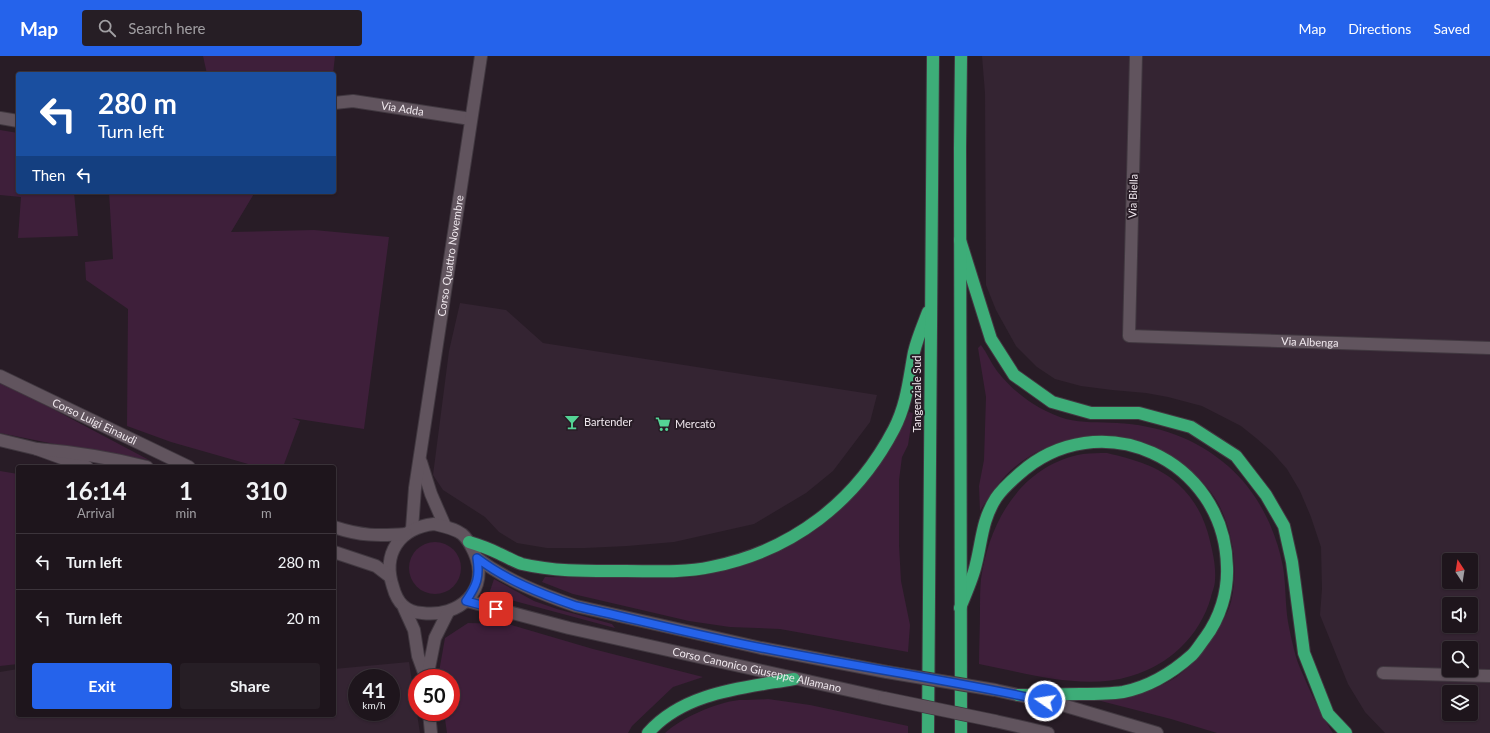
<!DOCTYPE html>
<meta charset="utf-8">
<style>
:root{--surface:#1e151c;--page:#261e25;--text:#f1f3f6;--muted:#a19fa3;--line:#3c343b;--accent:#2563eb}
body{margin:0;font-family:Lato,sans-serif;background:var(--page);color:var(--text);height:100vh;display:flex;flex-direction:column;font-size:15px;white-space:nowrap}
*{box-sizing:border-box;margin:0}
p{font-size:13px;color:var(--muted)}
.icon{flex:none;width:22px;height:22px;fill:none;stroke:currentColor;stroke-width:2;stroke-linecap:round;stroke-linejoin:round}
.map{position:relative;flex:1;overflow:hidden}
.details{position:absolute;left:16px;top:409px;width:320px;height:252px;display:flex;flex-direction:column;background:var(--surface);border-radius:4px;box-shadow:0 1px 3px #0004,0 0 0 1px var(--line)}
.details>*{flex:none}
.guide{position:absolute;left:16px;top:16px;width:320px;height:122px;border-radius:4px;box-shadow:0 1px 3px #0004,0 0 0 1px var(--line);background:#1a4fa0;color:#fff;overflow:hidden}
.needle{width:26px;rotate:348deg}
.buttons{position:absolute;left:1442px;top:497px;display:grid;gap:8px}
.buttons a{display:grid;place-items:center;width:36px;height:36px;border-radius:4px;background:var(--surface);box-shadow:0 1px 3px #0004,0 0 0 1px var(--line);font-size:20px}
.speed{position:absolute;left:348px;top:613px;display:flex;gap:8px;font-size:20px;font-weight:700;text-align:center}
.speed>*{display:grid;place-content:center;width:52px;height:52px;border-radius:50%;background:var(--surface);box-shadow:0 1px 3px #0004,0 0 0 1px var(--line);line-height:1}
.speed small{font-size:10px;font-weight:400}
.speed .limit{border:6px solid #d22;background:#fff;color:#111}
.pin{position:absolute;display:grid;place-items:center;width:34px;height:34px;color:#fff;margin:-17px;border-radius:8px;box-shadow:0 2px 6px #0006}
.me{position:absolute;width:44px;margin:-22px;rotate:283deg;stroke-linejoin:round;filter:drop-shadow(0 0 3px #0008)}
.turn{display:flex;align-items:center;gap:14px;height:84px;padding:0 16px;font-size:18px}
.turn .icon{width:52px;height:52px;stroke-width:2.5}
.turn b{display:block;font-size:28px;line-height:34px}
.then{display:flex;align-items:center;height:38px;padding:0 16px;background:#0003;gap:8px;font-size:15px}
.eta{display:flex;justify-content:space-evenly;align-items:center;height:68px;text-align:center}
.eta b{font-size:24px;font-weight:700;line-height:28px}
.cta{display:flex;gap:8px;margin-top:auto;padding:8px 16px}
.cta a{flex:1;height:46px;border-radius:4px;background:var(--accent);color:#fff;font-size:16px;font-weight:700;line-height:46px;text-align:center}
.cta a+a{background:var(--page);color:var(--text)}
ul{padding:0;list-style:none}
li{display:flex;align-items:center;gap:12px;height:56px;padding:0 16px;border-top:1px solid var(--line)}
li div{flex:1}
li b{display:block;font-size:15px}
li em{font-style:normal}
header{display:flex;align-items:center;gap:24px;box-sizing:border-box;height:56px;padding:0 20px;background:var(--accent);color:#fff}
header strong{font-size:19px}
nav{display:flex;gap:22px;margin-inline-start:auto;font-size:14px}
.search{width:280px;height:36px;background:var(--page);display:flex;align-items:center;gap:10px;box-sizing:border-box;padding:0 14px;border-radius:4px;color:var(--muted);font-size:15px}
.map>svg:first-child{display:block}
</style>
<header>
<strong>Map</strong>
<div class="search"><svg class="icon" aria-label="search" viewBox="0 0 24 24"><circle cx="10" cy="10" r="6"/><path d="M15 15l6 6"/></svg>Search here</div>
<nav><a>Map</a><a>Directions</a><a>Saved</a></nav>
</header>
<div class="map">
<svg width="1490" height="677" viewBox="0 0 1490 677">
<rect width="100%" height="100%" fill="#281c26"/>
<g fill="#342432" fill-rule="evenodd">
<path d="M982 0H1490V677H1385L1365 656 1348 628 1320 559 1322 533 1321 491 1311 461 1300 435 1287 413 1272 396 1256 382 1241 370 1202 350 1168 341 1146 337 1112 334 1081 330 1055 323 1037 311 1016 290 996 254 986 229 985 37ZM1449 504H1471V526H1449ZM1449 548H1471V570H1449ZM1449 592H1471V614H1449ZM1449 636H1471V658H1449Z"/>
<path d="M460 247 506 254 543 287 877 339 870 366 833 415 806 437 754 468 674 486 627 490 585 492H547L517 487 499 476 485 461 443 434 433 419 449 295Z"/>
<path d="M409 606 420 677H0V616L18 613V659H334V613ZM357 622H391V656H357Z"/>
</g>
<g fill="#3e1f3a">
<path d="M203 0H335L333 18H207Z"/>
<path d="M0 74 18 77V136H74L78 180 18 182 21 141 0 139Z"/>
<path d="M109 136H255L231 176 314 174 389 181 364 373 292 362 300 365 283 411H259L171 386 127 370 128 253 86 224 85 206 113 203Z"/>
<path d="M981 289C987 297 991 307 997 315 1014 337 1039 355 1066 363 1082 367 1100 366 1117 367 1157 369 1196 382 1228 410 1257 435 1276 473 1283 511 1286 529 1285 548 1288 566 1290 577 1293 590 1296 601 1298 608 1301 614 1304 621 1313 642 1321 658 1333 677H1217L1171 663 1097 644C1108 642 1121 642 1133 640 1143 637 1157 632 1166 627 1181 620 1195 605 1205 593 1214 580 1227 561 1231 546 1238 516 1234 479 1220 451 1214 438 1203 426 1192 416 1142 369 1070 367 1016 410 1001 422 990 439 980 455L979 430 984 404 986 341 978 292Z"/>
<path d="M0 325 149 404 69 391 0 377Z"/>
<path d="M909 356 913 357 908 389 902 401 899 424V489L901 525 910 569 908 596 780 573 730 571 689 565 573 538 542 526 545 521C575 521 604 522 633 522 653 522 674 523 694 521 703 520 714 517 723 514 811 495 873 437 909 356Z"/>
<path d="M1107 397C1132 403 1159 410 1178 428 1195 443 1205 463 1210 485 1213 498 1216 510 1215 524 1215 530 1212 536 1211 541 1200 580 1169 609 1131 620 1083 635 1026 617 979 608 979 590 980 572 980 554 980 544 980 533 981 523 989 466 1021 409 1083 398 1091 397 1099 397 1107 397Z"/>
<path d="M0 415 18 418V608L0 610Z"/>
<circle cx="435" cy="512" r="26"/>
<path d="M494 523 534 545 557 553 612 568 615 572 489 538Z"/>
<path d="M468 567 508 568 593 593 703 621 673 631 632 670 628 677H447L444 656H451V622H439V616L445 582Z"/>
<path d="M768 643 810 649 908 670V677H665C683 661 715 647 739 644 749 644 758 644 768 643Z"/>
</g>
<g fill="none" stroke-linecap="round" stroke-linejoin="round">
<g stroke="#413840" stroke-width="14">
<g id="minor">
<path id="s1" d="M1136 0 1129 280 1490 292"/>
<path id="s2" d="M334 47 353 45 471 63"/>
<path d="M0 62 18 65"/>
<path d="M421 406 431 438 445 470"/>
<path id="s3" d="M412 473 415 432 481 0"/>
<path d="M1383 617 1490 620"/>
</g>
</g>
<g stroke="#413840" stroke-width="14">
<g id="secondary">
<path id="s4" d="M0 320 189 411"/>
<path d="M0 384 37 393 87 411"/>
<path d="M37 393C74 396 111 402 147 411"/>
<path d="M434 468C443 470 454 472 462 478 468 483 471 490 474 496 491 534 459 562 422 557 405 556 397 546 393 531 382 498 399 472 434 468Z"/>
<path d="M334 471C361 480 378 480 406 478"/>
<path d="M334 496 376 510 389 520"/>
<path d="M477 502C506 524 541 538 576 550L761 592 887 616"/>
<path id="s5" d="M467 545 569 572 884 642"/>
<path d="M404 552 414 574 418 600 426 622"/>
<path d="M427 622 435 582 448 556"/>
<path d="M995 634 1059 648 1157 677"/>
<path d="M429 656 431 677"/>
<path d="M995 665 1048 677"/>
</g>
</g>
<g stroke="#413840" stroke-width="14">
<g id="motorway">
<path d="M960 184 991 283 1014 319 1052 346 1091 357H1139L1191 371 1236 400 1266 439 1284 470 1292 506 1304 597 1328 658 1346 677"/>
<path d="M469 486C479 489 490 493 500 498 507 501 515 506 522 508 556 516 591 515 626 515 654 515 683 517 711 511 792 495 856 446 894 373 907 348 909 322 914 296 917 283 923 269 928 256"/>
<path d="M960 552C966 537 973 522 976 508 982 484 982 464 996 442 1002 433 1010 426 1018 419 1099 345 1225 403 1227 511 1228 536 1220 562 1205 582 1201 587 1197 594 1192 599 1173 616 1148 631 1123 636 1109 638 1094 638 1080 638 1059 638 1039 639 1018 639"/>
<path d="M648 677C684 636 743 632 794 623"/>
<path d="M928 677 933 0"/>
<path d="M961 677 960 92 961 0"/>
</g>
</g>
<use href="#minor" stroke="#61545e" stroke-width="12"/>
<use href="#secondary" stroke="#61545e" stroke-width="12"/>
<use href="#motorway" stroke="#3dad78" stroke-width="12"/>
<g stroke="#413840" stroke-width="14" stroke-linecap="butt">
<g id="secondary-bridge">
<path d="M887 616 995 634"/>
<path d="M884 642 995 665"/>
</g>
</g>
<use href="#secondary-bridge" stroke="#61545e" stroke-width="12"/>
</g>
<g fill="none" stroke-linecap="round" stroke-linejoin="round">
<g stroke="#184099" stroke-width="10">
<path id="route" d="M496 553 466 545C477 529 480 521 477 502 506 524 541 538 576 550 638 564 700 580 762 592 856 611 952 624 1045 645"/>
</g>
<use href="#route" stroke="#2563eb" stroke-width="7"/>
</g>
<defs>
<g id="bar-bare" transform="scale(1.2)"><path d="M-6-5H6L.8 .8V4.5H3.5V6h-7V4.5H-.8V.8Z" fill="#54d395" stroke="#281c26" stroke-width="2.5" paint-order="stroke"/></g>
<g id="supermarket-bare" transform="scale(1.2)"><path d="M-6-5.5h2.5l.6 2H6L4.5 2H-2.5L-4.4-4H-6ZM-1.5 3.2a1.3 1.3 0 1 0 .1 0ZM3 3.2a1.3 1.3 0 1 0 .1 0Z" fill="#54d395" stroke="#281c26" stroke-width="2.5" paint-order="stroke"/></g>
</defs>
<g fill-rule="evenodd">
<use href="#bar-bare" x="572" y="366"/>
<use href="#supermarket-bare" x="663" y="368"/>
</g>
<g text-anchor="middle" stroke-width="4" stroke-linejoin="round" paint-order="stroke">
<g font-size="11" fill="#f0e8ee" stroke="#281c26">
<text dy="4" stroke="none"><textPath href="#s2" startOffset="69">Via Adda</textPath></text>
<text transform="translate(1133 140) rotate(-88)" y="4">Via Biella</text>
<text dy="4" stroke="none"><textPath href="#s3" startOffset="276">Corso Quattro Novembre</textPath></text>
<text dy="4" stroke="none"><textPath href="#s1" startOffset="461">Via Albenga</textPath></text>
<text transform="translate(917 338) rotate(-90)" y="4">Tangenziale Sud</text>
<text dy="4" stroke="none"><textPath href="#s4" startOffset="105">Corso Luigi Einaudi</textPath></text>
<text dy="4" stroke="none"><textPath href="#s5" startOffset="298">Corso Canonico Giuseppe Allamano</textPath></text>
</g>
<g font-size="11" fill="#f0e8ee" stroke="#281c26" text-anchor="start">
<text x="584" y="370">Bartender</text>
<text x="675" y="372">Mercatò</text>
</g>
</g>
</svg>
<div class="buttons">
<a><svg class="needle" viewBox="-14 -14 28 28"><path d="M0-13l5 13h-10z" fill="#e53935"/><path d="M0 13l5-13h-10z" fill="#a19fa3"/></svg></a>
<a><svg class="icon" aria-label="sound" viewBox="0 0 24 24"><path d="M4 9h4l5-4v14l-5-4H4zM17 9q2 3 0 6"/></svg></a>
<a><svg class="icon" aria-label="search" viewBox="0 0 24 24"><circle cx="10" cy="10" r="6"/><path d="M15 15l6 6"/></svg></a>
<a><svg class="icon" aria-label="layers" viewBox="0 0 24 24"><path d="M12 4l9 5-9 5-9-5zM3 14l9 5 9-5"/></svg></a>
</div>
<div class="speed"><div>41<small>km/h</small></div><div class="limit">50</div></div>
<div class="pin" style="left:496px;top:553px;background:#d93025"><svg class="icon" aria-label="arrive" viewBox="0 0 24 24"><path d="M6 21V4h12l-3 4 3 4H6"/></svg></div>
<svg class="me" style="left:1045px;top:645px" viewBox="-20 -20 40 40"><circle r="17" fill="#2563eb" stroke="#fff" stroke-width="3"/><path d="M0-11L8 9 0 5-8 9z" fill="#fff"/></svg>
<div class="guide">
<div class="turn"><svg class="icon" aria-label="left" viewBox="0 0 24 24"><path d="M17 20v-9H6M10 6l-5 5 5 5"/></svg><div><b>280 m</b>Turn left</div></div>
<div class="then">Then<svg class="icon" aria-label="left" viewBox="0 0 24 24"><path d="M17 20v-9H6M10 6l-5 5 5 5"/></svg></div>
</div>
<section class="details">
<div class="eta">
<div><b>16:14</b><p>Arrival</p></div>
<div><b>1</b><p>min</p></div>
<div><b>310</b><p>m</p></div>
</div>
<ul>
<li><svg class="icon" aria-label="left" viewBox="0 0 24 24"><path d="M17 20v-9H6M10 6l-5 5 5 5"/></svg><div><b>Turn left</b></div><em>280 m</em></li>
<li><svg class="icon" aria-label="left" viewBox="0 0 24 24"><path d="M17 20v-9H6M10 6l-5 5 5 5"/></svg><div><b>Turn left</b></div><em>20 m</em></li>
</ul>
<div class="cta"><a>Exit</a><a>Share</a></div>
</section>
</div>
